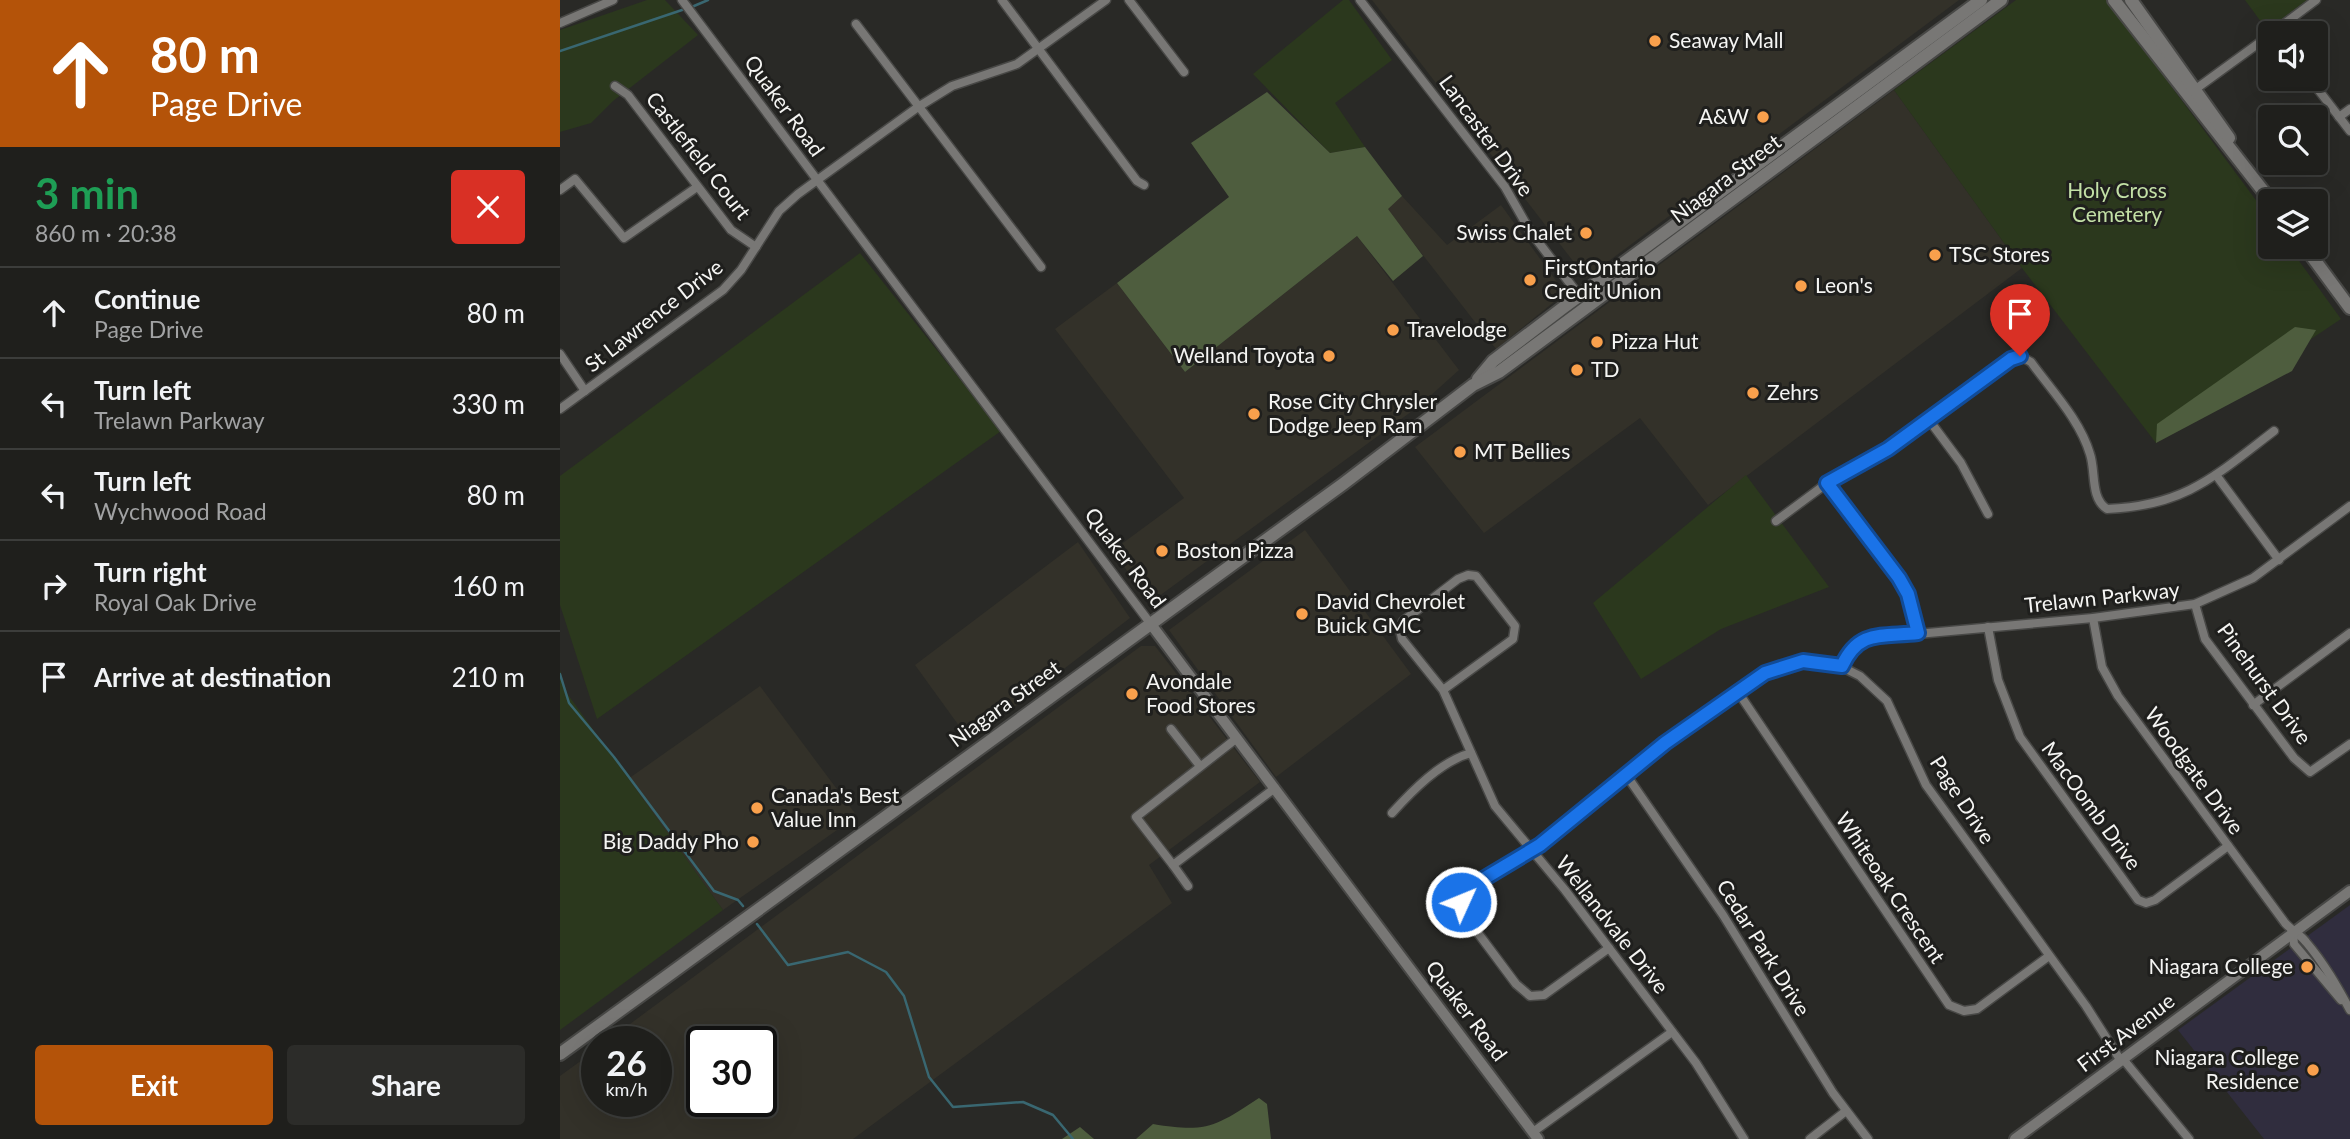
<!DOCTYPE html>
<meta charset="utf-8">
<style>
:root{--surface:#1f1f1c;--page:#2c2c29;--text:#f1f3f6;--muted:#a1a2a3;--line:#3c3d3b;--accent:#b45309}
body{margin:0;font-family:Lato,sans-serif;background:var(--page);color:var(--text);height:100vh;display:flex;flex-direction:column;font-size:26px;white-space:nowrap}
*{box-sizing:border-box;margin:0}
p{font-size:23px;color:var(--muted)}
.icon{flex:none;width:38px;height:38px;fill:none;stroke:currentColor;stroke-width:2;stroke-linecap:round;stroke-linejoin:round}
.map{position:relative;flex:1;overflow:hidden}
.side{display:flex;flex-direction:column;background:var(--surface);width:560px}
.side>*{flex:none}
.hud{background:#b45309;color:#fff;overflow:hidden}
.tools{position:absolute;left:1698px;top:21px;display:grid;gap:14px}
.tools a{display:grid;place-items:center;width:70px;height:70px;border-radius:7px;background:var(--surface);box-shadow:0 7px 28px #0002,0 0 0 2px var(--line);font-size:35px}
.speed{position:absolute;left:21px;top:1026px;display:flex;gap:14px;font-size:35px;font-weight:700;text-align:center}
.speed>*{display:grid;place-content:center;width:91px;height:91px;border-radius:50%;background:var(--surface);box-shadow:0 7px 28px #0002,0 0 0 2px var(--line);line-height:1}
.speed small{font-size:18px;font-weight:400}
.speed .limit{border:4px solid #111;border-radius:10px;background:#fff;color:#111}
.pin{position:absolute;display:grid;place-items:center;width:60px;height:60px;color:#fff;margin:-72px -30px;border-radius:50% 50% 50% 0;rotate:-45deg;box-shadow:0 0 7px #0007}
.pin .icon{rotate:45deg}
.me{position:absolute;width:77px;margin:-38px;rotate:46deg;stroke-linejoin:round;filter:drop-shadow(0 0 5px #0008)}
.turn{display:flex;align-items:center;gap:24px;height:147px;padding:0 35px;font-size:32px}
.turn .icon{width:91px;height:91px;stroke-width:2.5}
.turn b{display:block;font-size:49px;line-height:60px}
.round{display:grid;place-items:center;flex:none;width:74px;height:74px;border-radius:7px;background:var(--page)}
.head{display:flex;align-items:center;justify-content:space-between;height:119px;padding:0 35px}
h1{font-size:42px;font-weight:700;line-height:52px;color:#1e9e55}
.cta{display:flex;gap:14px;margin-top:auto;padding:14px 35px}
.cta a{flex:1;height:80px;border-radius:7px;background:var(--accent);color:#fff;font-size:28px;font-weight:700;line-height:80px;text-align:center}
.cta a+a{background:var(--page);color:var(--text)}
ul{padding:0;list-style:none}
li{display:flex;align-items:center;gap:21px;height:91px;padding:0 35px;border-top:2px solid var(--line)}
li div{flex:1}
li b{display:block;font-size:26px}
li em{font-style:normal}
main{display:flex;flex:1;min-height:0}
.map>svg:first-child{display:block}
</style>
<main>
<section class="side">
<div class="hud">
<div class="turn"><svg class="icon" aria-label="ahead" viewBox="0 0 24 24"><path d="M12 20V5M6 11l6-6 6 6"/></svg><div><b>80 m</b>Page Drive</div></div>
</div>
<div class="head"><div><h1>3 min</h1><p>860 m · 20:38</p></div><a class="round" style="background:#d93025;color:#fff"><svg class="icon" aria-label="close" viewBox="0 0 24 24"><path d="M6 6l12 12M18 6L6 18"/></svg></a></div>
<ul>
<li><svg class="icon" aria-label="ahead" viewBox="0 0 24 24"><path d="M12 20V5M6 11l6-6 6 6"/></svg><div><b>Continue</b><p>Page Drive</p></div><em>80 m</em></li>
<li><svg class="icon" aria-label="left" viewBox="0 0 24 24"><path d="M17 20v-9H6M10 6l-5 5 5 5"/></svg><div><b>Turn left</b><p>Trelawn Parkway</p></div><em>330 m</em></li>
<li><svg class="icon" aria-label="left" viewBox="0 0 24 24"><path d="M17 20v-9H6M10 6l-5 5 5 5"/></svg><div><b>Turn left</b><p>Wychwood Road</p></div><em>80 m</em></li>
<li><svg class="icon" aria-label="right" viewBox="0 0 24 24"><path d="M7 20v-9h11M14 6l5 5-5 5"/></svg><div><b>Turn right</b><p>Royal Oak Drive</p></div><em>160 m</em></li>
<li><svg class="icon" aria-label="arrive" viewBox="0 0 24 24"><path d="M6 21V4h12l-3 4 3 4H6"/></svg><div><b>Arrive at destination</b></div><em>210 m</em></li>
</ul>
<div class="cta"><a>Exit</a><a>Share</a></div>
</section>
<div class="map">
<svg width="1790" height="1139" viewBox="0 0 1790 1139">
<rect width="100%" height="100%" fill="#292926"/>
<g fill="#333129" fill-rule="evenodd">
<path d="M812 0H1399L1026 278Z"/>
<path d="M1334 90 1462 268 1148 505 1080 418 924 533 855 447Z"/>
<path d="M842 196 887 245 941 205 1005 293 936 349 827 209Z"/>
<path d="M797 236 899 370 859 406 591 602 552 551 624 498 495 329 557 283 625 372Z"/>
<path d="M745 530 851 674 716 777 609 630Z"/>
<path d="M518 542 570 618 410 741 355 665Z"/>
<path d="M581 646H595L700 782 589 865 612 903 293 1139H0V1076L37 1049V1101H96V1041H47ZM142 1041H201V1101H142Z"/>
<path d="M200 686 297 816 163 910 68 779Z"/>
</g>
<path fill="#302d3e" d="M1790 905V1139H1704L1618 1030Z"/>
<g fill="#2b381d">
<path d="M87 0H105L138 35 53 101 31 123 0 132V30Z"/>
<path d="M783 0H789L832 60 775 103 805 147 770 153 693 74Z"/>
<path d="M1456 0H1547L1710 219V247H1729L1781 319 1596 443 1462 268 1334 90Z"/>
<path d="M1685 0H1747L1707 30Z"/>
<path d="M300 253 441 431 37 719 0 605V476Z"/>
<path d="M1186 475 1269 587 1161 629 1081 679 1033 603Z"/>
<path d="M0 670 6 692 163 910 0 1030Z"/>
</g>
<g fill="#4e5d3e">
<path d="M707 92 770 153 805 147 842 196 828 209 863 256 833 281 797 236 625 372 557 283 669 197 631 143Z"/>
<path d="M1735 327 1756 330 1732 371 1596 443 1597 424Z"/>
<path d="M699 1098 707 1104 711 1139H576L593 1124C646 1133 655 1127 699 1098Z"/>
<path d="M520 1127 534 1139H502Z"/>
</g>
<g fill="none" stroke-linecap="round" stroke-linejoin="round">
<g stroke="#396771" stroke-width="2.5">
<path d="M134 6 148 0"/>
<path d="M0 51 122 10"/>
<path d="M0 674 9 703 54 757 154 891 178 900 183 906"/>
<path d="M197 924 228 965 288 952 326 972 344 996 369 1077 393 1107 463 1102 493 1115 513 1139"/>
</g>
<g stroke="#484846" stroke-width="11">
<g id="minor">
<path d="M122 0 590 623"/>
<path d="M442 0 577 181 584 185"/>
<path d="M569 0 624 72"/>
<path d="M800 0 945 187 970 231 1021 298"/>
<path d="M0 23 53 0"/>
<path d="M296 24 481 267"/>
<path d="M1712 33 1756 0"/>
<path d="M1750 79 1790 131"/>
<path d="M55 86 68 95 171 230 196 247"/>
<path d="M1633 91 1710 35"/>
<path d="M1779 117 1790 109"/>
<path d="M0 190 15 179 64 238 137 187"/>
<path d="M0 354 25 391"/>
<path d="M0 409 163 290 181 270 219 211 238 194 358 107 392 86 457 64 546 0"/>
<path d="M1369 420 1401 463 1428 514"/>
<path d="M1656 475 1719 560"/>
<path d="M1267 483C1303 530 1347 574 1358 633"/>
<path d="M1216 521 1278 475 1328 449 1451 359 1460 356 1471 362C1492 391 1520 420 1530 454 1536 472 1530 498 1547 509 1625 506 1655 476 1714 431"/>
<path d="M1635 604 1645 639 1734 758 1750 772 1790 744"/>
<path d="M1533 618 1542 667 1558 696 1725 923C1732 931 1740 934 1746 942 1764 963 1777 986 1790 1010"/>
<path d="M1428 627 1438 680 1460 737 1578 900 1586 903 1595 900 1668 846"/>
<path d="M1282 666 1292 647 1302 639 1533 618 1635 604 1693 578 1790 506"/>
<path d="M883 690 953 639 955 626 916 576 908 575 898 579 843 621 840 630 842 639 883 690 935 806 1005 890 1136 1063 1184 1139"/>
<path d="M1178 692 1389 1005 1404 1011 1417 1009 1489 956"/>
<path d="M1693 705 1790 633"/>
<path d="M611 729 640 766"/>
<path d="M677 738 576 817 613 865 715 788"/>
<path d="M1067 776 1163 915 1273 1093 1308 1139"/>
<path d="M832 813C852 791 881 761 911 753"/>
<path d="M613 865 628 886"/>
<path d="M1733 933 1734 944 1781 1000"/>
<path d="M1049 948 984 995 970 996 956 984 903 913 902 899 926 877 980 845 1105 743 1205 673 1243 661 1274 663 1300 676 1327 701 1366 785 1526 1006 1561 1061"/>
<path d="M1563 1059 1629 1139"/>
<path d="M973 1132 1112 1032"/>
<path d="M1250 1139 1286 1111"/>
</g>
</g>
<g stroke="#484846" stroke-width="14">
<g id="tertiary">
<path d="M590 623 978 1139"/>
<path d="M1455 1139 1790 891"/>
</g>
</g>
<g stroke="#484846" stroke-width="16">
<g id="secondary">
<path d="M1554 0 1711 201"/>
<path d="M1571 0 1669 138"/>
<path d="M1745 247 1790 308"/>
<path d="M918 379 933 361 1004 307 1421 0"/>
<path d="M0 1054 783 484 913 385 939 372 1441 0"/>
</g>
</g>
<use href="#minor" stroke="#787775" stroke-width="8"/>
<use href="#tertiary" stroke="#787775" stroke-width="10"/>
<use href="#secondary" stroke="#787775" stroke-width="12"/>
</g>
<g fill="none" stroke-linecap="round" stroke-linejoin="round">
<g stroke="#114b97" stroke-width="18">
<path id="route" d="M901 902 915 884 980 845 1105 743 1205 673 1243 661 1282 666C1299 629 1322 637 1358 633L1348 594 1339 578 1267 483 1328 449 1451 359 1460 356"/>
</g>
<use href="#route" stroke="#1a73e8" stroke-width="12"/>
</g>
<g fill="#f9a04c" stroke="#1f1f1d" stroke-width="2.5">
<circle cx="1095" cy="41" r="7"/>
<circle cx="1203" cy="117" r="7"/>
<circle cx="1026" cy="233" r="7"/>
<circle cx="1375" cy="255" r="7"/>
<circle cx="970" cy="280" r="7"/>
<circle cx="1241" cy="286" r="7"/>
<circle cx="833" cy="330" r="7"/>
<circle cx="1037" cy="342" r="7"/>
<circle cx="769" cy="356" r="7"/>
<circle cx="1017" cy="370" r="7"/>
<circle cx="1193" cy="393" r="7"/>
<circle cx="694" cy="414" r="7"/>
<circle cx="900" cy="452" r="7"/>
<circle cx="602" cy="551" r="7"/>
<circle cx="742" cy="614" r="7"/>
<circle cx="572" cy="694" r="7"/>
<circle cx="197" cy="808" r="7"/>
<circle cx="193" cy="842" r="7"/>
<circle cx="1747" cy="967" r="7"/>
<circle cx="1753" cy="1070" r="7"/>
</g>
<g text-anchor="middle" stroke-width="6" stroke-linejoin="round" paint-order="stroke">
<g font-size="21" fill="#f5f5f3" stroke="#1f1f1d" text-anchor="start">
<text x="1109" y="48">Seaway Mall</text>
<text x="1189" y="124" text-anchor="end">A&amp;W</text>
<text x="1012" y="240" text-anchor="end">Swiss Chalet</text>
<text x="1389" y="262">TSC Stores</text>
<text x="984" y="275">FirstOntario<tspan x="984" dy="24">Credit Union</tspan></text>
<text x="1255" y="293">Leon's</text>
<text x="847" y="337">Travelodge</text>
<text x="1051" y="349">Pizza Hut</text>
<text x="755" y="363" text-anchor="end">Welland Toyota</text>
<text x="1031" y="377">TD</text>
<text x="1207" y="400">Zehrs</text>
<text x="708" y="409">Rose City Chrysler<tspan x="708" dy="24">Dodge Jeep Ram</tspan></text>
<text x="914" y="459">MT Bellies</text>
<text x="616" y="558">Boston Pizza</text>
<text x="756" y="609">David Chevrolet<tspan x="756" dy="24">Buick GMC</tspan></text>
<text x="586" y="689">Avondale<tspan x="586" dy="24">Food Stores</tspan></text>
<text x="211" y="803">Canada's Best<tspan x="211" dy="24">Value Inn</tspan></text>
<text x="179" y="849" text-anchor="end">Big Daddy Pho</text>
<text x="1733" y="974" text-anchor="end">Niagara College</text>
<text x="1739" y="1065" text-anchor="end">Niagara College<tspan x="1739" dy="24">Residence</tspan></text>
</g>
<g font-size="21" fill="#f5f5f3" stroke="#1f1f1d">
<text transform="translate(224 106) rotate(54)" y="7">Quaker Road</text>
<text transform="translate(926 136) rotate(54)" y="7">Lancaster Drive</text>
<text transform="translate(138 156) rotate(52)" y="7">Castlefield Court</text>
<text transform="translate(1166 179) rotate(-37)" y="7">Niagara Street</text>
<text transform="translate(94 316) rotate(-38)" y="7">St Lawrence Drive</text>
<text transform="translate(565 558) rotate(53)" y="7">Quaker Road</text>
<text transform="translate(1542 598) rotate(-6)" y="7">Trelawn Parkway</text>
<text transform="translate(1704 684) rotate(54)" y="7">Pinehurst Drive</text>
<text transform="translate(445 704) rotate(-36)" y="7">Niagara Street</text>
<text transform="translate(1634 771) rotate(54)" y="7">Woodgate Drive</text>
<text transform="translate(1402 800) rotate(57)" y="7">Page Drive</text>
<text transform="translate(1531 806) rotate(54)" y="7">MacOomb Drive</text>
<text transform="translate(1330 888) rotate(56)" y="7">Whiteoak Crescent</text>
<text transform="translate(1052 925) rotate(52)" y="7">Wellandvale Drive</text>
<text transform="translate(1203 948) rotate(58)" y="7">Cedar Park Drive</text>
<text transform="translate(906 1011) rotate(53)" y="7">Quaker Road</text>
<text transform="translate(1566 1033) rotate(-37)" y="7">First Avenue</text>
</g>
<g font-size="21" fill="#c3e0a6" stroke="#1f1f1d">
<text x="1557" y="198">Holy Cross<tspan x="1557" dy="24">Cemetery</tspan></text>
</g>
</g>
</svg>
<div class="tools">
<a><svg class="icon" aria-label="sound" viewBox="0 0 24 24"><path d="M4 9h4l5-4v14l-5-4H4zM17 9q2 3 0 6"/></svg></a>
<a><svg class="icon" aria-label="search" viewBox="0 0 24 24"><circle cx="10" cy="10" r="6"/><path d="M15 15l6 6"/></svg></a>
<a><svg class="icon" aria-label="layers" viewBox="0 0 24 24"><path d="M12 4l9 5-9 5-9-5zM3 14l9 5 9-5"/></svg></a>
</div>
<div class="speed"><div>26<small>km/h</small></div><div class="limit">30</div></div>
<div class="pin" style="left:1460px;top:356px;background:#d93025"><svg class="icon" aria-label="arrive" viewBox="0 0 24 24"><path d="M6 21V4h12l-3 4 3 4H6"/></svg></div>
<svg class="me" style="left:901px;top:902px" viewBox="-20 -20 40 40"><circle r="17" fill="#1a73e8" stroke="#fff" stroke-width="3"/><path d="M0-11L8 9 0 5-8 9z" fill="#fff"/></svg>
</div>
</main>
